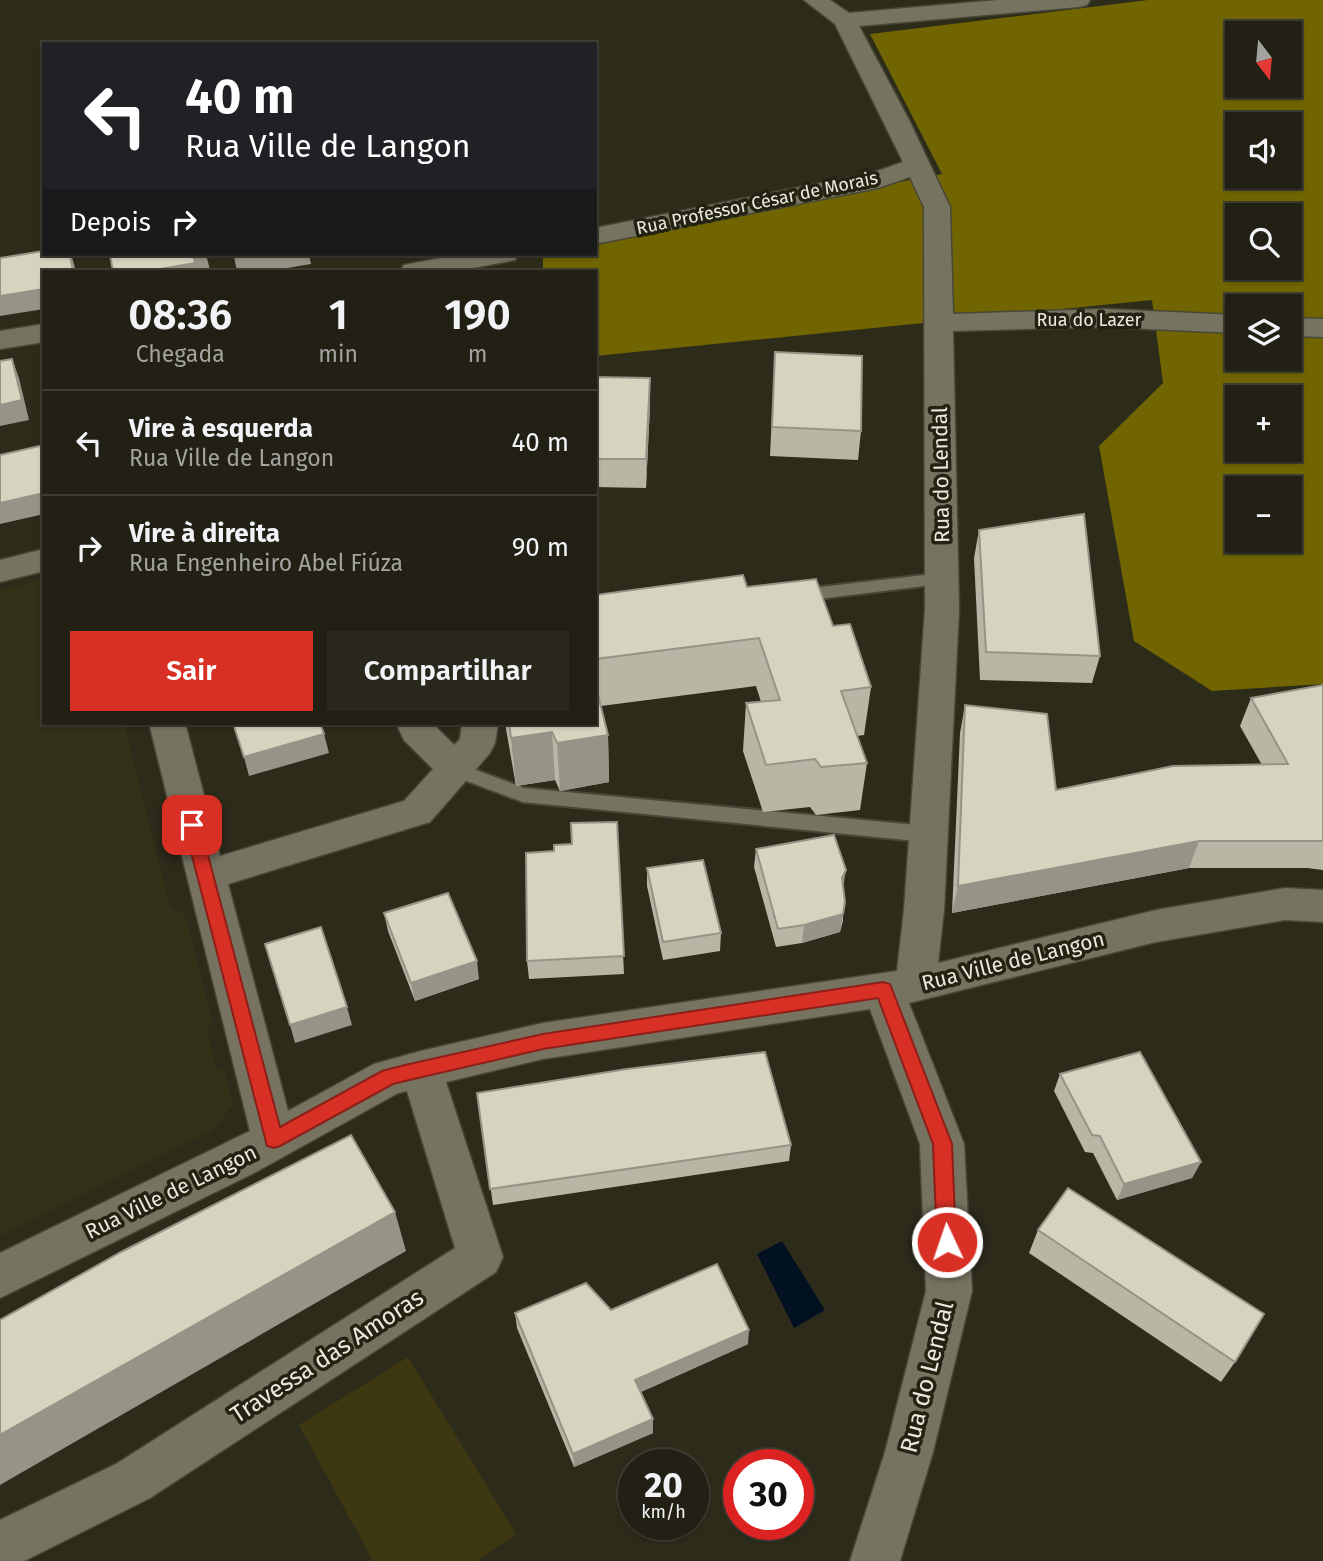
<!DOCTYPE html>
<html lang="pt">
<meta charset="utf-8">
<style>
:root{--surface:#222014;--page:#2a281d;--text:#f1f3f6;--muted:#a2a3a0;--line:#3f3e34;--accent:#d93025}
body{margin:0;font-family:"Fira Sans",sans-serif;background:var(--page);color:var(--text);height:100vh;display:flex;flex-direction:column;font-size:26px;white-space:nowrap}
*{box-sizing:border-box;margin:0}
p{font-size:23px;color:var(--muted)}
.icon{flex:none;width:38px;height:38px;fill:none;stroke:currentColor;stroke-width:2;stroke-linecap:round;stroke-linejoin:round}
.map{position:relative;flex:1;overflow:hidden}
.sheet{position:absolute;left:42px;top:270px;width:555px;height:455px;display:flex;flex-direction:column;background:var(--surface);border-radius:0px;box-shadow:0 2px 5px #0004,0 0 0 2px var(--line)}
.sheet>*{flex:none}
.banner{position:absolute;left:42px;top:42px;width:555px;height:214px;border-radius:0px;box-shadow:0 2px 5px #0004,0 0 0 2px var(--line);background:#202124;color:#fff;overflow:hidden}
.needle{width:46px;rotate:164deg}
.buttons{position:absolute;left:1225px;top:21px;display:grid;gap:14px}
.buttons a{display:grid;place-items:center;width:77px;height:77px;border-radius:0px;background:var(--surface);box-shadow:0 2px 5px #0004,0 0 0 2px var(--line);font-size:35px}
.speed{position:absolute;left:618px;top:1449px;display:flex;gap:14px;font-size:35px;font-weight:700;text-align:center}
.speed>*{display:grid;place-content:center;width:91px;height:91px;border-radius:50%;background:var(--surface);box-shadow:0 2px 5px #0004,0 0 0 2px var(--line);line-height:1}
.speed small{font-size:18px;font-weight:400}
.speed .limit{border:10px solid #d22;background:#fff;color:#111}
.pin{position:absolute;display:grid;place-items:center;width:60px;height:60px;color:#fff;margin:-30px;border-radius:14px;box-shadow:0 4px 10px #0006}
.me{position:absolute;width:77px;margin:-38px;rotate:357deg;stroke-linejoin:round;filter:drop-shadow(0 0 5px #0008)}
.turn{display:flex;align-items:center;gap:24px;height:147px;padding:0 28px;font-size:32px}
.turn .icon{width:91px;height:91px;stroke-width:2.5}
.turn b{display:block;font-size:49px;line-height:60px}
.then{display:flex;align-items:center;height:66px;padding:0 28px;background:#0003;gap:14px;font-size:26px}
.eta{display:flex;justify-content:space-evenly;align-items:center;height:119px;text-align:center}
.eta b{font-size:42px;font-weight:600;line-height:49px}
.primary-button{display:flex;gap:14px;margin-top:auto;padding:14px 28px}
.primary-button a{flex:1;height:80px;border-radius:0px;background:var(--accent);color:#fff;font-size:28px;font-weight:600;line-height:80px;text-align:center}
.primary-button a+a{background:var(--page);color:var(--text)}
ul{padding:0;list-style:none}
li{display:flex;align-items:center;gap:21px;height:105px;padding:0 28px;border-top:2px solid var(--line)}
li div{flex:1}
li b{display:block;font-size:26px}
li em{font-style:normal}
.map>svg:first-child{display:block}
</style>
<div class="map">
<svg width="1323" height="1561" viewBox="0 0 1323 1561">
<rect width="100%" height="100%" fill="#2d2b1a"/>
<path fill="#343119" d="M44 579V723H124L171 909 185 915 212 1023 207 1030 217 1068 224 1071 233 1105 213 1130 0 1236V590Z"/>
<path fill="#3d3812" d="M408 1357 516 1534 477 1561H373L299 1425Z"/>
<path fill="#706500" fill-rule="evenodd" d="M1148 0H1323V684L1212 691 1134 641 1099 446 1163 383 1152 300 595 356V271H543V254H595V239L942 174 870 34ZM1237 33H1290V86H1237ZM1237 124H1290V177H1237ZM1237 215H1290V268H1237ZM1237 306H1290V359H1237ZM1237 397H1290V450H1237ZM1237 488H1290V541H1237Z"/>
<path fill="#011121" d="M782 1241 825 1310 794 1328 757 1254Z"/>
<g fill="none" stroke-linecap="round" stroke-linejoin="round">
<g stroke="#494738" stroke-width="4">
<g id="service">
<path d="M942 573 948 575 951 579 948 583 794 602 785 596 794 590Z"/>
<path d="M455 762 524 788 927 826 934 829 937 834 934 839 927 842 523 802 448 774 445 769 448 764Z"/>
</g>
</g>
<g stroke="#494738" stroke-width="3">
<g id="minor">
<path d="M804 0H830L849 13 998 0H1090L1087 5 1079 7 859 26 909 120 950 207 953 314 1105 309 1237 315V333L1105 327 953 331 959 609 944 910 938 963 1156 910 1285 888 1323 890V922L1285 920 1156 942 909 1003 964 1144 972 1291 933 1452 900 1561H850L885 1452 926 1291 920 1144 870 1009 543 1059 446 1082 503 1257 496 1272 150 1498 24 1561H0V1520L116 1464 455 1248 407 1091 398 1093 254 1173 0 1298V1253L250 1131 149 723H185L220 856 404 801 433 769 404 740 396 723H432L454 745 460 739 462 723H498L495 743 490 753 430 822 228 884 288 1111 374 1064 421 1051 543 1023 897 971 904 910 925 609 924 207 910 177 878 188 595 244V228L872 173 903 162 835 24Z"/>
<path d="M462 254H519L515 260 457 271H400L404 265Z"/>
<path d="M1290 318 1323 319V337L1290 336Z"/>
<path d="M44 324V342L0 349V331Z"/>
<path d="M44 549V571L0 582V560Z"/>
</g>
</g>
<use href="#service" fill="#767461" fill-rule="evenodd"/>
<use href="#minor" fill="#767461" fill-rule="evenodd"/>
</g>
<g fill="#b8b6a4">
<path d="M775 352 861 431 858 460 770 456Z"/>
<path d="M595 377 650 378V406L646 488 595 487Z"/>
<path d="M979 530 1100 656 1092 683 980 680 974 558Z"/>
<path d="M747 587 833 626 871 687 864 735 857 736 867 763 860 810 816 815 810 807 763 812 743 751 746 703 761 702 756 686 601 706 608 735 609 782 560 791 555 780 516 786 505 723H595V595Z"/>
<path d="M1323 685V870L1307 868H1189L952 913 960 733 965 705 1056 790 1262 765 1240 726 1251 698Z"/>
<path d="M617 822 624 974 529 979 527 961 554 851Z"/>
<path d="M756 849 843 888V921L840 932 802 943 776 947 754 867Z"/>
<path d="M647 868 721 933 720 951 663 960 647 886Z"/>
<path d="M384 913 479 979 415 1001 388 931Z"/>
<path d="M1060 1074 1201 1162 1192 1178 1117 1200 1093 1153 1085 1152 1054 1091Z"/>
<path d="M477 1093 791 1145 789 1161 493 1205Z"/>
<path d="M1038 1230 1235 1362 1221 1382 1029 1253Z"/>
<path d="M611 1310 748 1344 641 1392 653 1419V1433L574 1467 517 1328 515 1313Z"/>
</g>
<g fill="#969486">
<path d="M70 254H71L76 271H73Z"/>
<path d="M193 254H206L210 270 200 271H149Z"/>
<path d="M256 254H309L311 264 269 271H237L234 257Z"/>
<path d="M44 289V309L0 316V296Z"/>
<path d="M12 359 19 378 29 420 0 426V405Z"/>
<path d="M650 378V406L646 488V459Z"/>
<path d="M44 493V514L0 524V503Z"/>
<path d="M552 732 555 780 516 786 511 738Z"/>
<path d="M324 734 329 753 249 776 244 757Z"/>
<path d="M608 735 609 782 560 791 557 743Z"/>
<path d="M1199 841 1189 868 952 913 958 886Z"/>
<path d="M846 870 843 888 842 878Z"/>
<path d="M845 902 840 932 802 943 804 925Z"/>
<path d="M477 961 479 979 415 1001 411 983Z"/>
<path d="M347 1007 352 1025 295 1043 290 1025Z"/>
<path d="M1201 1162 1192 1178 1117 1200 1124 1184Z"/>
<path d="M395 1212 406 1251 0 1485V1435Z"/>
<path d="M749 1330 748 1344 636 1394 635 1380Z"/>
<path d="M653 1419V1433L574 1467 573 1454Z"/>
</g>
<g fill="#d6d4bf" stroke="#969486" stroke-width="2">
<path d="M44 251V254H70L73 271H44V289L0 296V258Z"/>
<path d="M117 254H193L195 263 149 271H113L110 255Z"/>
<path d="M233 254H256L234 257Z"/>
<path d="M775 352 862 356 861 431 772 427Z"/>
<path d="M12 359 22 400 0 405V361Z"/>
<path d="M595 377 650 378 646 459H595Z"/>
<path d="M44 445V493L0 503V455Z"/>
<path d="M1084 514 1100 656 986 652 979 530Z"/>
<path d="M743 575 747 587 816 579 833 626 850 624 871 687 841 691 867 763 821 767 815 759 766 765 746 703 780 700 759 638 595 659V595Z"/>
<path d="M595 683 608 735 557 743 552 732 511 738 509 723H595Z"/>
<path d="M1323 685V841H1199L958 886 965 705 1047 714 1056 790 1173 766 1288 764 1251 698Z"/>
<path d="M233 723H320L324 734 244 757Z"/>
<path d="M617 822 624 956 527 961 526 853 554 851V845L572 844 571 823Z"/>
<path d="M834 835 846 870 842 878 845 902 843 914 804 925 778 929 756 849Z"/>
<path d="M703 860 721 933 663 942 647 868Z"/>
<path d="M448 893 477 961 411 983 384 913Z"/>
<path d="M321 927 347 1007 290 1025 265 944Z"/>
<path d="M765 1052 791 1145 490 1189 477 1093 627 1069Z"/>
<path d="M1140 1052 1201 1162 1124 1184 1100 1136 1092 1135 1060 1074Z"/>
<path d="M351 1135 395 1212 0 1435V1320L121 1252Z"/>
<path d="M1068 1188 1264 1314 1235 1362 1038 1230Z"/>
<path d="M717 1264 749 1330 635 1380 653 1419 573 1454 515 1313 586 1283 611 1310Z"/>
</g>
<path fill="#d93025" stroke="#8d1f18" stroke-width="2" d="M192 818 200 825 280 1127 382 1071 405 1065 543 1034 883 982 890 984 892 989 952 1144 956 1242 954 1248 947 1251 940 1248 937 1242 933 1144 878 998 543 1049 405 1081 393 1084 280 1146 274 1148 267 1146 184 825Z"/>
<g text-anchor="middle" stroke-width="7" stroke-linejoin="round" paint-order="stroke">
<g font-size="18" fill="#eae9de" stroke="#242211">
<text transform="translate(757 203) rotate(-12)" y="6">Rua Professor César de Morais</text>
<text x="1089" y="326">Rua do Lazer</text>
</g>
<g font-size="21" fill="#eae9de" stroke="#242211">
<text transform="translate(941 475) rotate(-91)" y="7">Rua do Lendal</text>
<text transform="translate(1013 961) rotate(-14)" y="7">Rua Ville de Langon</text>
<text transform="translate(171 1192) rotate(-26)" y="7">Rua Ville de Langon</text>
</g>
<g font-size="24" fill="#eae9de" stroke="#242211">
<text transform="translate(327 1356) rotate(-33)" y="8">Travessa das Amoras</text>
<text transform="translate(927 1377) rotate(-76)" y="8">Rua do Lendal</text>
</g>
</g>
</svg>
<div class="buttons">
<a><svg class="needle" viewBox="-14 -14 28 28"><path d="M0-13l5 13h-10z" fill="#e53935"/><path d="M0 13l5-13h-10z" fill="#a2a3a0"/></svg></a>
<a><svg class="icon" aria-label="sound" viewBox="0 0 24 24"><path d="M4 9h4l5-4v14l-5-4H4zM17 9q2 3 0 6"/></svg></a>
<a><svg class="icon" aria-label="search" viewBox="0 0 24 24"><circle cx="10" cy="10" r="6"/><path d="M15 15l6 6"/></svg></a>
<a><svg class="icon" aria-label="layers" viewBox="0 0 24 24"><path d="M12 4l9 5-9 5-9-5zM3 14l9 5 9-5"/></svg></a>
<a>+</a>
<a>−</a>
</div>
<div class="speed"><div>20<small>km/h</small></div><div class="limit">30</div></div>
<div class="pin" style="left:192px;top:825px;background:#d93025"><svg class="icon" aria-label="arrive" viewBox="0 0 24 24"><path d="M6 21V4h12l-3 4 3 4H6"/></svg></div>
<svg class="me" style="left:947px;top:1242px" viewBox="-20 -20 40 40"><circle r="17" fill="#d93025" stroke="#fff" stroke-width="3"/><path d="M0-11L8 9 0 5-8 9z" fill="#fff"/></svg>
<div class="banner">
<div class="turn"><svg class="icon" aria-label="left" viewBox="0 0 24 24"><path d="M17 20v-9H6M10 6l-5 5 5 5"/></svg><div><b>40 m</b>Rua Ville de Langon</div></div>
<div class="then">Depois<svg class="icon" aria-label="right" viewBox="0 0 24 24"><path d="M7 20v-9h11M14 6l5 5-5 5"/></svg></div>
</div>
<section class="sheet">
<div class="eta">
<div><b>08:36</b><p>Chegada</p></div>
<div><b>1</b><p>min</p></div>
<div><b>190</b><p>m</p></div>
</div>
<ul>
<li><svg class="icon" aria-label="left" viewBox="0 0 24 24"><path d="M17 20v-9H6M10 6l-5 5 5 5"/></svg><div><b>Vire à esquerda</b><p>Rua Ville de Langon</p></div><em>40 m</em></li>
<li><svg class="icon" aria-label="right" viewBox="0 0 24 24"><path d="M7 20v-9h11M14 6l5 5-5 5"/></svg><div><b>Vire à direita</b><p>Rua Engenheiro Abel Fiúza</p></div><em>90 m</em></li>
</ul>
<div class="primary-button"><a>Sair</a><a>Compartilhar</a></div>
</section>
</div>
